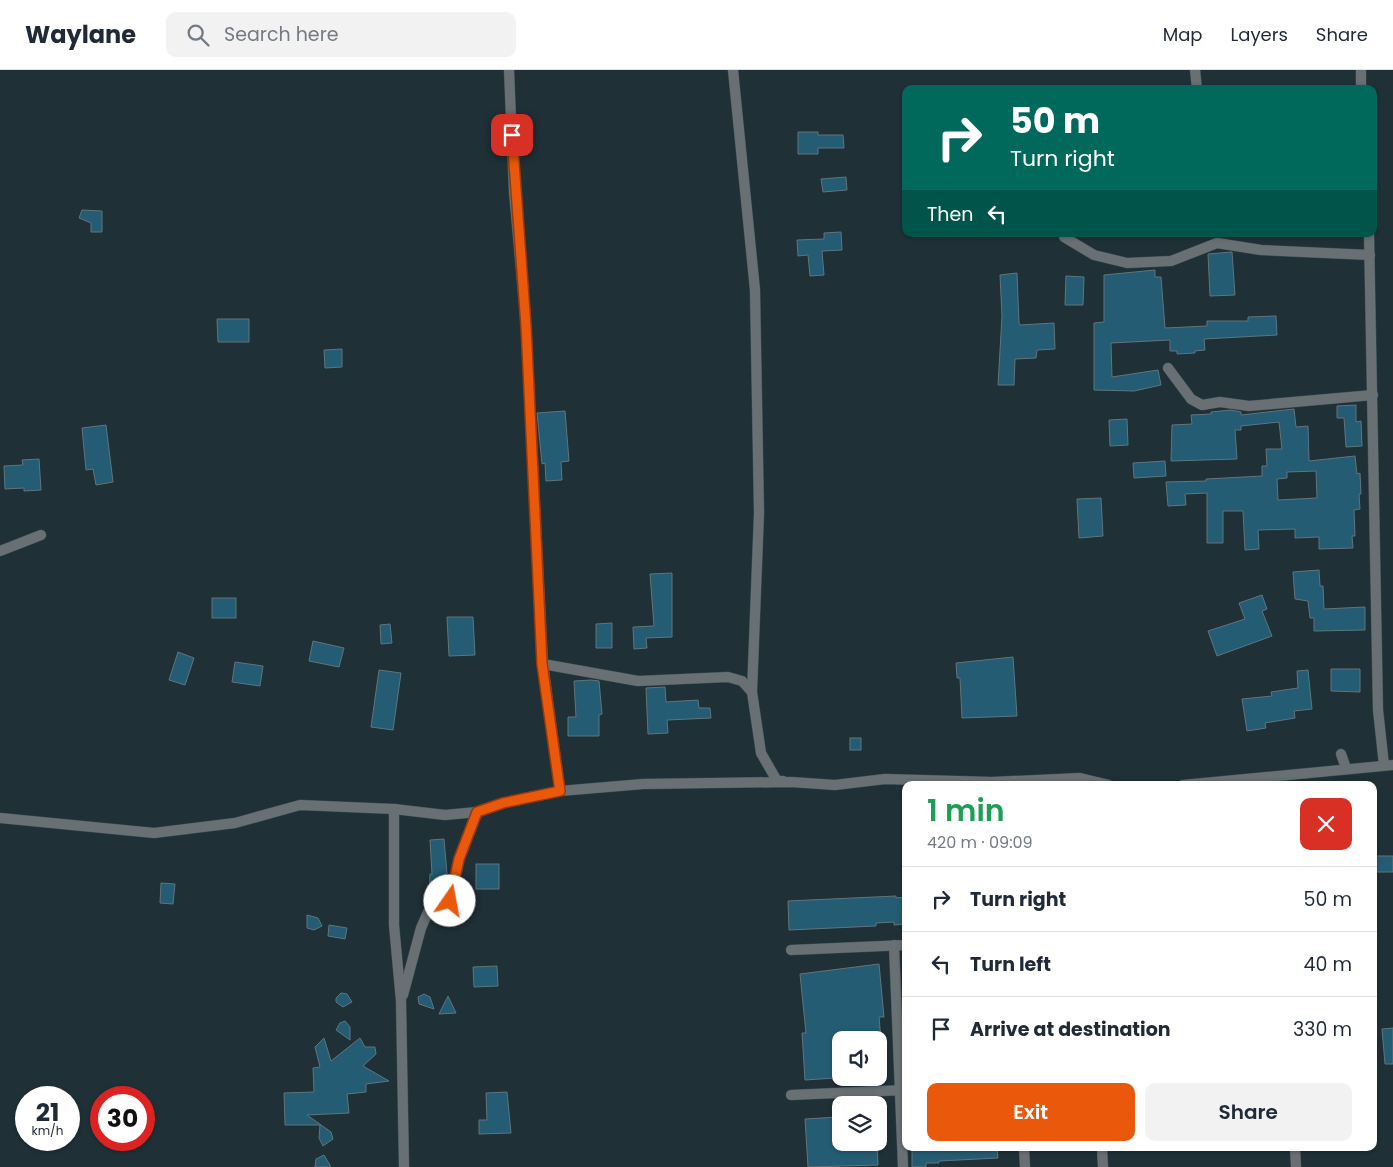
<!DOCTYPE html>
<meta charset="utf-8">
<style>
:root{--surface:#fff;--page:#f2f2f3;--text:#1f2937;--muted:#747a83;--line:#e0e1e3;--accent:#ea580c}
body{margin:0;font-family:Poppins,sans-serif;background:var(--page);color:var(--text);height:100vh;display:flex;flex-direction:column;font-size:19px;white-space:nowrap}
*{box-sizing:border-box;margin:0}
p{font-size:16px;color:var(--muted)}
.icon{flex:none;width:28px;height:28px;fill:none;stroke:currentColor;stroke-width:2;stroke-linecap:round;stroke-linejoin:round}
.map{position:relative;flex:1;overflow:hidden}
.side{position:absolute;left:902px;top:711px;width:475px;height:370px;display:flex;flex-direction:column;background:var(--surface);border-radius:10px;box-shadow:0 1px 4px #0004}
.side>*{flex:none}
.banner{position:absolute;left:902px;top:15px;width:475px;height:152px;border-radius:10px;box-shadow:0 1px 4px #0004;background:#00695c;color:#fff;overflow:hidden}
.fabs{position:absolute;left:832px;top:961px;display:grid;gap:10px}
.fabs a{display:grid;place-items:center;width:55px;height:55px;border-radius:10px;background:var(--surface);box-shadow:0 1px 4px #0004;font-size:25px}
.speed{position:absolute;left:15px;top:1016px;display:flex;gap:10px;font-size:25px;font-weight:700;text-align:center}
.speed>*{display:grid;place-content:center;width:65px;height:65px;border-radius:50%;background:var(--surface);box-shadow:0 1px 4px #0004;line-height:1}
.speed small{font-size:12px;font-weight:400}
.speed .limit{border:8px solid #d22;background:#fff;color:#111}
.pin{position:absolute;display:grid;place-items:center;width:42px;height:42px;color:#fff;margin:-21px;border-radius:10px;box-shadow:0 2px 8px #0006}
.me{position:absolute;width:55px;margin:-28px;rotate:12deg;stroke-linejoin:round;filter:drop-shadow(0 0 4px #0008)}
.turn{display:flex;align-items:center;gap:18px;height:105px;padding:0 25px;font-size:22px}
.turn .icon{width:65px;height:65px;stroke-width:2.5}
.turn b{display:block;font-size:35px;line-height:42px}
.then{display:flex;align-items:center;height:48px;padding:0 25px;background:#0003;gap:10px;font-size:19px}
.round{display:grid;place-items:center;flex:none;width:52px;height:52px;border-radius:10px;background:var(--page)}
.summary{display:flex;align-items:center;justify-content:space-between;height:85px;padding:0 25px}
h1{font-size:30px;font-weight:600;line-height:38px;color:#1e9e55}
.primary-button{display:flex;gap:10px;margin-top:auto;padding:10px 25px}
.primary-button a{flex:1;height:58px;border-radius:10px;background:var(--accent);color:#fff;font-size:20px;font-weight:600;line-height:58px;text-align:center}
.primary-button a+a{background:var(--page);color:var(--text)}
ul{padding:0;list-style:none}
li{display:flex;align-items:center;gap:15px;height:65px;padding:0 25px;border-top:1px solid var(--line)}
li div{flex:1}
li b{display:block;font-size:19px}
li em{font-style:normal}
header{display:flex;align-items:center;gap:30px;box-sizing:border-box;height:70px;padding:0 25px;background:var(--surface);border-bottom:1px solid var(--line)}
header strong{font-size:24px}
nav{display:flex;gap:28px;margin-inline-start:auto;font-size:18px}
.search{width:350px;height:45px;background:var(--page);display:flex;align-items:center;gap:12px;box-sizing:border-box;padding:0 18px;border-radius:10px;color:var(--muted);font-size:19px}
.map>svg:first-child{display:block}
</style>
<header>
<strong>Waylane</strong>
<div class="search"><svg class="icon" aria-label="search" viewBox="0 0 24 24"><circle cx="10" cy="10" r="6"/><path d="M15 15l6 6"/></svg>Search here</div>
<nav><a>Map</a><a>Layers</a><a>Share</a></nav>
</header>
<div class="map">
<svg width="1393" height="1097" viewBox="0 0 1393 1097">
<rect width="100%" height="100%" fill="#1f3037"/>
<g fill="#245c73" stroke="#61747d" fill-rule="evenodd">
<path d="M798 62H818V65H843L844 78H818V84H798Z"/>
<path d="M846 107 847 120 823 122 821 109Z"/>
<path d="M82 140 102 141V162H91V153L79 148Z"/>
<path d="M841 162 842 180 822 181 824 205 810 206 808 185 798 186 797 170 824 169V163Z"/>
<path d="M1232 182 1235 225 1210 226 1208 184Z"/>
<path d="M1155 200V207H1161L1165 258 1207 256V251H1248V247L1276 246 1277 265 1204 269 1205 280 1195 281V283L1177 284V281H1170V270L1111 273 1112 307 1158 300 1161 315 1134 321 1094 320V253L1104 252V205Z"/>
<path d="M1017 203 1019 253 1020 255 1054 253 1055 279 1037 280 1036 288 1015 289 1014 315H998L1002 246 1000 205Z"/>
<path d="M1066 206 1084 207 1083 235H1065Z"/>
<path d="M217 249H249V272H218Z"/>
<path d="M342 279V297L325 298 324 280Z"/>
<path d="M1356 335V352L1361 351 1362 376 1346 377 1344 348H1337V336Z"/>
<path d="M1294 339 1296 357 1308 356 1309 391 1355 386 1357 404 1360 403 1361 424H1359L1360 439 1354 440 1355 466H1352L1353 478 1319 479V467L1295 468V459L1258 460 1259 479 1245 480 1243 441H1223V473H1207V423L1185 424 1186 435 1168 436 1166 412 1206 411V409L1262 406V396H1267L1266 379H1282L1279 352 1241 356V360H1235L1237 389 1171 391 1172 355 1192 354 1191 345 1211 344V342L1231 340 1241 342V345ZM1316 401 1317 428 1278 430 1277 409 1287 408V402Z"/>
<path d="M565 341 569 391 561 392 562 410 546 411 545 393 542 394 537 343Z"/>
<path d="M1127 349 1128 375 1110 376 1109 350Z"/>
<path d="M106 355 113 412 96 415 93 399 86 400 82 358Z"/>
<path d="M39 389 41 420 24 421V418L5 419 4 396 23 395 22 390Z"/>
<path d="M1165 391 1166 406 1134 408 1133 393Z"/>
<path d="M1101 428 1103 466 1079 468 1077 429Z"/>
<path d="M1319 500 1320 516H1323L1324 539 1365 537V560L1314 561V548H1310L1308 531 1295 529 1293 502Z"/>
<path d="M672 503V567L646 568 647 578 634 579 633 557 654 556 650 504Z"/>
<path d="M1262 525 1267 539 1262 541 1272 566 1217 586 1208 561 1245 549 1239 533Z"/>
<rect x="212" y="528" width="24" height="20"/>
<path d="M447 547H473L475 585 449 586Z"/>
<path d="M612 553V578H596V554Z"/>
<path d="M390 554 392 573 381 574 380 555Z"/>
<path d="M313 571 344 578 339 597 309 591Z"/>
<path d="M178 582 194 588 185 615 169 610Z"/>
<path d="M1013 587 1017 646 962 648 960 608H957L956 593Z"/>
<path d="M235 592 263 596 260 616 232 612Z"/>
<path d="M1331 599H1360V622L1331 621Z"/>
<path d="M379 600 401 603 393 660 371 657Z"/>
<path d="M1308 600 1312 639 1294 641 1295 648 1265 653 1266 658 1247 661 1242 629 1272 626 1271 622 1298 618 1297 601Z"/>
<path d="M591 610 599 611 602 644 599 645V666H568V647H576L574 611Z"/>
<path d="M665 617 666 632 698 630 699 638H710L711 648 667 650 668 663 648 664 646 618Z"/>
<rect x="850" y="668" width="11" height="12"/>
<path d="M444 769 447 804 444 825 429 827 430 804H432L430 770Z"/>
<rect x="1374" y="786" width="19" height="16"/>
<rect x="476" y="794" width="23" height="25"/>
<path d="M161 813 175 814 173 834 160 833Z"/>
<path d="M896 826V828L906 827V854L894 855V852L876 853V856L789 860 788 831Z"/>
<path d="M307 845 318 848 322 856 314 860 307 858Z"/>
<path d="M329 855 347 858 345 869 328 866Z"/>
<path d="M879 894 884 947H879L881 970H841V977L833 978 835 1008 805 1010 802 963H806L800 904Z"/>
<path d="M497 896 498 916 474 917 473 897Z"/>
<path d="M341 923 347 924 352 932 343 937 336 932V928Z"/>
<path d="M424 924 430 927 434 939 419 934 418 927Z"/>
<path d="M448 926 456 943 439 944Z"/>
<path d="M345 951 350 957V970L336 960 340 953Z"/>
<path d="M1393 958V994H1385L1382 959Z"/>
<path d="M324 968 331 991 360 968 365 977H375L376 984 363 996 389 1011 366 1014V1022L347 1024 349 1043 307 1045 331 1062 333 1069 323 1076 319 1068 320 1055H285L284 1023 314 1022 313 998 320 997 315 977Z"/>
<path d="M507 1022 511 1063 479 1064V1050H487L486 1023Z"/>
<path d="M838 1047 839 1072H877L878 1095 808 1097 805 1049Z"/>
<path d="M912 1078H997L998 1088 939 1091V1093H926V1097H912Z"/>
<path d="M324 1085 331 1097H315L316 1089Z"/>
</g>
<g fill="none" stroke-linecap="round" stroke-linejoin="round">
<g stroke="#3c4c53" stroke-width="11">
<g id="minor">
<path d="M509 0 514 122 526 256 543 594 560 721"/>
<path d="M733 0 755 220 759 443 752 622 761 683 777 711H783"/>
<path d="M1195 0 1197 19"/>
<path d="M1361 0V19"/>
<path d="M1064 164V167L1094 185 1127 193 1171 191 1217 173 1261 180 1370 185"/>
<path d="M1369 164 1378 640 1384 695"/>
<path d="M1168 298 1191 329 1202 335 1220 332 1249 336 1373 325"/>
<path d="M0 481 41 465"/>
<path d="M543 594 638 611 728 607 742 611 752 622"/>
<path d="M1341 684 1346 698"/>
<path d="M1183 715 1393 695"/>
<path d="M394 739V855L401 931 404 1097"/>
<path d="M0 748 154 763 235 753 300 735 394 739 445 745 477 742 503 733 560 721 643 714 791 712 835 715 885 709 992 712 1080 708 1109 715"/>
<path d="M894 875 903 1097"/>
<path d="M791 880 906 875"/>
<path d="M403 925 421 858 432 833 450 831 459 789 477 742"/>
<path d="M791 1025 905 1020"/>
<path d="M1024 1078 1025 1097"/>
<path d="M1102 1078 1103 1097"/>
<path d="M1295 1078 1296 1097"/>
</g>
</g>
<use href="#minor" stroke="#687074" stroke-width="10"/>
</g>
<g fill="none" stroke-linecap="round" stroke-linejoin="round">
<g stroke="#983908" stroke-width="12">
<path id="route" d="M450 831 459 789 477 742 503 733 560 721 542 594 526 256 512 65"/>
</g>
<use href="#route" stroke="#ea580c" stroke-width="9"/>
</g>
</svg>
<div class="fabs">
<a><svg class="icon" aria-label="sound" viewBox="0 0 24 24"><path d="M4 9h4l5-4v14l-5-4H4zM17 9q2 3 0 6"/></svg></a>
<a><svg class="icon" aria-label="layers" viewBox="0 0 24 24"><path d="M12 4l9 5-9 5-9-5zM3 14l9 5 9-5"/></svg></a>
</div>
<div class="speed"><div>21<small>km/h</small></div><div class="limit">30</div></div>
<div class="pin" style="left:512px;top:65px;background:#d93025"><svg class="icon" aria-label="arrive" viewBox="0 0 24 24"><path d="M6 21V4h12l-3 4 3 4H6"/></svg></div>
<svg class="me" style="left:450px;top:831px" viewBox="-20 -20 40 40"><circle r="19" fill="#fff"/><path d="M0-13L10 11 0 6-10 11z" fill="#ea580c"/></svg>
<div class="banner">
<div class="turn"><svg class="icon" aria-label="right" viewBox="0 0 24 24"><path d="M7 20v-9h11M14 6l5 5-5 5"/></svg><div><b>50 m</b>Turn right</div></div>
<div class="then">Then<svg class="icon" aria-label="left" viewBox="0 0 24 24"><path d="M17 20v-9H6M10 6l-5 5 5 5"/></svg></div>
</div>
<section class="side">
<div class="summary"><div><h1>1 min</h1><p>420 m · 09:09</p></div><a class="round" style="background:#d93025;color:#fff"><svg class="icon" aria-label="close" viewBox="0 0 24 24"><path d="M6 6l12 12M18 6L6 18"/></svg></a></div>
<ul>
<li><svg class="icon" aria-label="right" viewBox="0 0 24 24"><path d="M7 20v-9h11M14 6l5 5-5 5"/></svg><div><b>Turn right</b></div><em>50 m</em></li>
<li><svg class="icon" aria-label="left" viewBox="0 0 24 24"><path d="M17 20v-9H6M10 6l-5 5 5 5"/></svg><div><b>Turn left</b></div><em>40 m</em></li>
<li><svg class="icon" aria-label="arrive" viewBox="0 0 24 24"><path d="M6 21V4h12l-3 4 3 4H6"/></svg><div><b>Arrive at destination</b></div><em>330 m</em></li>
</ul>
<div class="primary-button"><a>Exit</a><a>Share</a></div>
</section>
</div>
